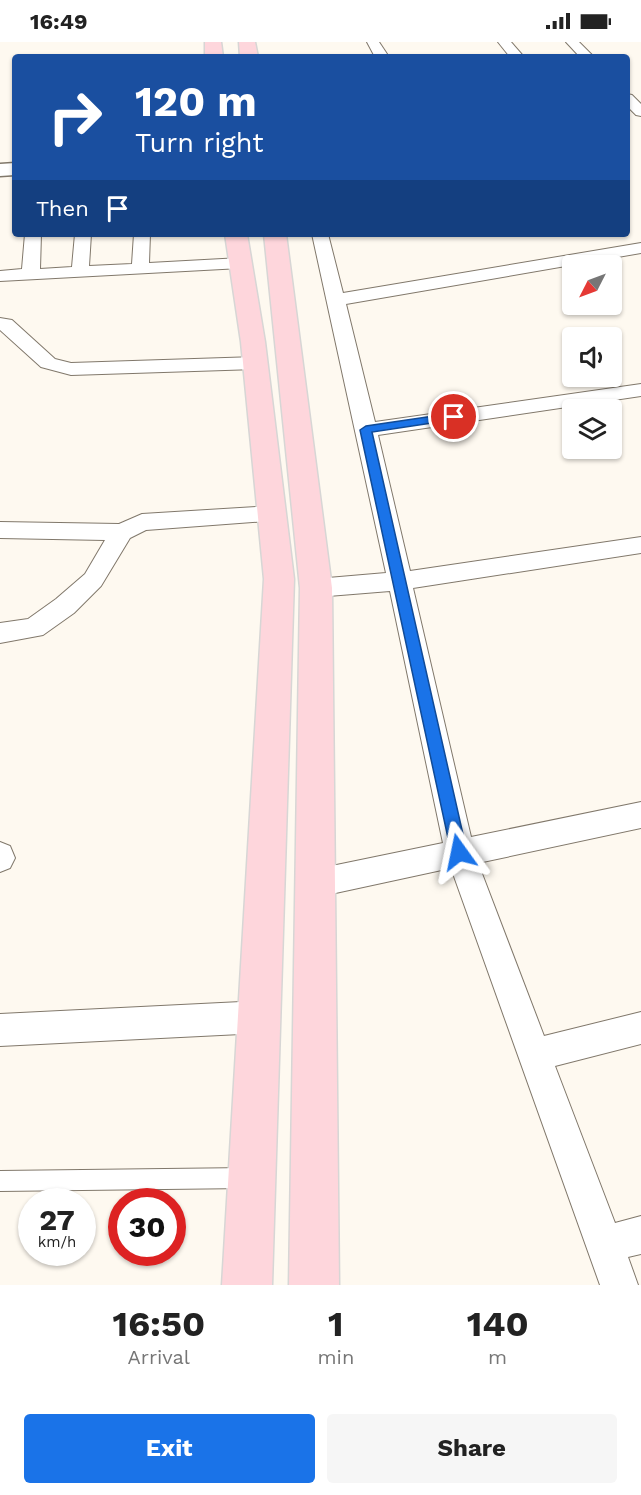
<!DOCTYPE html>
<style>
:root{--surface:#fff;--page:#f6f6f6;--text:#222;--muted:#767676;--accent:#1a73e8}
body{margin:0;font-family:"Work Sans",sans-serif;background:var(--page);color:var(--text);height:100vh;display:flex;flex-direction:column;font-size:22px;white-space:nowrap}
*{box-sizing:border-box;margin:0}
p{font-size:20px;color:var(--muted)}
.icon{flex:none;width:33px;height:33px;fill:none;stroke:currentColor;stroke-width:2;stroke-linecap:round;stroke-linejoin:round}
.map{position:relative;height:1243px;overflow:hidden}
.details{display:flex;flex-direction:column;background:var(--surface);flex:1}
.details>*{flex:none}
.top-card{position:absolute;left:12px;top:12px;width:618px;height:183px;border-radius:6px;box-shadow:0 2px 4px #0004;background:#1a4fa0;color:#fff;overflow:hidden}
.needle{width:39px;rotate:228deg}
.buttons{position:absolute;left:562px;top:213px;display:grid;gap:12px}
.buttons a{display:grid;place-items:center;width:60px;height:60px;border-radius:6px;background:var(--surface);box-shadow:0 2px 4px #0004;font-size:30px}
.speed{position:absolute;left:18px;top:1146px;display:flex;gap:12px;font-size:30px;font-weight:700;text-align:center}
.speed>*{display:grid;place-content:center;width:78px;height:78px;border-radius:50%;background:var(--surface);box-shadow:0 2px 4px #0004;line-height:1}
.speed small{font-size:15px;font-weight:400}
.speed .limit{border:9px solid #d22;background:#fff;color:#111}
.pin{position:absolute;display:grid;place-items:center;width:51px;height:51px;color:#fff;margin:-26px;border:3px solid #fff;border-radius:50%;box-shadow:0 2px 6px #0007}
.me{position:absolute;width:66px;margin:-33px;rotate:348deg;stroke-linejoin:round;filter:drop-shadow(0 0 4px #0008)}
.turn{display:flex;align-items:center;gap:21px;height:126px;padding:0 24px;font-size:27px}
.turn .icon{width:78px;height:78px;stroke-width:2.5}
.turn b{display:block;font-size:42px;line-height:51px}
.then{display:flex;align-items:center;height:57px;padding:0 24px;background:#0003;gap:12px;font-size:22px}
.eta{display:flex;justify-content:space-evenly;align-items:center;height:102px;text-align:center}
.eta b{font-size:36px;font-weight:700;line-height:42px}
.primary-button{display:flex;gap:12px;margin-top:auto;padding:12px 24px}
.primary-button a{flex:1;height:69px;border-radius:6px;background:var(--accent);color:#fff;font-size:24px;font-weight:700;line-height:69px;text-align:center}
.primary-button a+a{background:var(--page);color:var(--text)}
.status{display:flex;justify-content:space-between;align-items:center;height:42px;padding:0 30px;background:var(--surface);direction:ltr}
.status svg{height:16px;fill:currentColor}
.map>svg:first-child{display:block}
</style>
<div class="status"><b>16:49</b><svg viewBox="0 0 49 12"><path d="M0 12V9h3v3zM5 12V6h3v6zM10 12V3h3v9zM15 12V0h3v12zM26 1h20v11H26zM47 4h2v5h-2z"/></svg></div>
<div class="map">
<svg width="641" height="1243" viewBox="0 0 641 1243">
<rect width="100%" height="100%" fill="#fef9f0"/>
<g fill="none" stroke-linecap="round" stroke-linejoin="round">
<g stroke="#81786b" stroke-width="2">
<path id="lane" d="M247 1126 254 1129 257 1136 254 1143 247 1146 0 1149V1129Z"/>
</g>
<g stroke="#81786b" stroke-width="2">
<g id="street">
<path d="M367 0H379L389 15H375Z"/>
<path d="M498 0H511L524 15H510Z"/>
<path d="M566 0H579L594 15H580Z"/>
<path d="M627 52 632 53 641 62V74L636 73 627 64Z"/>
<path d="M25 192H41L40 227 72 225 75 192H91L89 224 132 222 134 192H150L149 221 241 216 247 217 250 221 247 225 241 226 0 239V229L22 227Z"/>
<path d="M312 192H328L343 251 641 201V211L346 262 375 380 641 342V354L378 393 410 529 641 495V511L413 546 471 795 641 760V786L478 821 544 994 641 970V1002L555 1024 615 1181 641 1174V1212L628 1215 638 1243H600L451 826 317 855 306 851 302 841 306 831 317 827 443 801 390 549 316 555 308 552 304 546 308 540 316 537 386 531Z"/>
<path d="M0 276 12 278 55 317 71 321 256 315 263 317 266 321 263 325 256 327 71 333 41 325 0 288Z"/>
<path d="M272 464 280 466 283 472 280 478 146 488 130 496 101 544 74 571 43 593 0 601V581L28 577 56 557 85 532 105 498 0 496V480L119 482 142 472Z"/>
<path d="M0 800 10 804 15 816 10 826 0 830Z"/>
<path d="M259 959 271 963 275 975 271 987 259 991 0 1004V972Z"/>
</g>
</g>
<g stroke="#81786b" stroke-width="3">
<path id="secondary" d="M15 121V133L0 134V122Z"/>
</g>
<g stroke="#d7d6d5" stroke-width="3">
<g id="primary">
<path d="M205 0H221L223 15H205Z"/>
<path d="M239 0H255L258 15H240Z"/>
<path d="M225 192H247L265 300 294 537 272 1243H222L264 537 241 300Z"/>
<path d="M264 192H286L332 546 339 1243H289L300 546Z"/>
</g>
</g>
<use href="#lane" fill="#fff" fill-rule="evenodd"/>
<use href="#street" fill="#fff" fill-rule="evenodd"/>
<use href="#secondary" fill="#fff" fill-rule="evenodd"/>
<use href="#primary" fill="#fed6dc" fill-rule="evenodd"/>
</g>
<path fill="#1a73e8" stroke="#114b97" stroke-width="1.5" d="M454 371 458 373V377L372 390 467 810 465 815 459 817 454 815 451 810 360 388 366 384Z"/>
</svg>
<div class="buttons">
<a><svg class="needle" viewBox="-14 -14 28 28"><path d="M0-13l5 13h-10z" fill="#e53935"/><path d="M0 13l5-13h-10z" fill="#767676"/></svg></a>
<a><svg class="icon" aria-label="sound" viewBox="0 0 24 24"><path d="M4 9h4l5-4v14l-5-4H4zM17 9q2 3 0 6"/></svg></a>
<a><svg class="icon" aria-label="layers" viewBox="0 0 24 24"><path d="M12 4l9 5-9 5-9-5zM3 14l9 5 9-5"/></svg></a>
</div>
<div class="speed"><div>27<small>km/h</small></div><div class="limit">30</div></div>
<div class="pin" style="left:454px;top:375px;background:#d93025"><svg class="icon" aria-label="arrive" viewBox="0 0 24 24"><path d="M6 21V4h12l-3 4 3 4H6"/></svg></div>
<svg class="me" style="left:459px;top:810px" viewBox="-20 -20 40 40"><path d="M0-17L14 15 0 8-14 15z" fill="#1a73e8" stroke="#fff" stroke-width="4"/></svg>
<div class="top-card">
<div class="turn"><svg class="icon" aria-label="right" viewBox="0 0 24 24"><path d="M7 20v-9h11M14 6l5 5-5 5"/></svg><div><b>120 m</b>Turn right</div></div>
<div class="then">Then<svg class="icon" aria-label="arrive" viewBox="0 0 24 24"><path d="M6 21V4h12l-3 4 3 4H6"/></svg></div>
</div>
</div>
<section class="details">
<div class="eta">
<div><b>16:50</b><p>Arrival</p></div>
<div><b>1</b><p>min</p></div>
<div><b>140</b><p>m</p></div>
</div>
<div class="primary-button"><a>Exit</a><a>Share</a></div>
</section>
